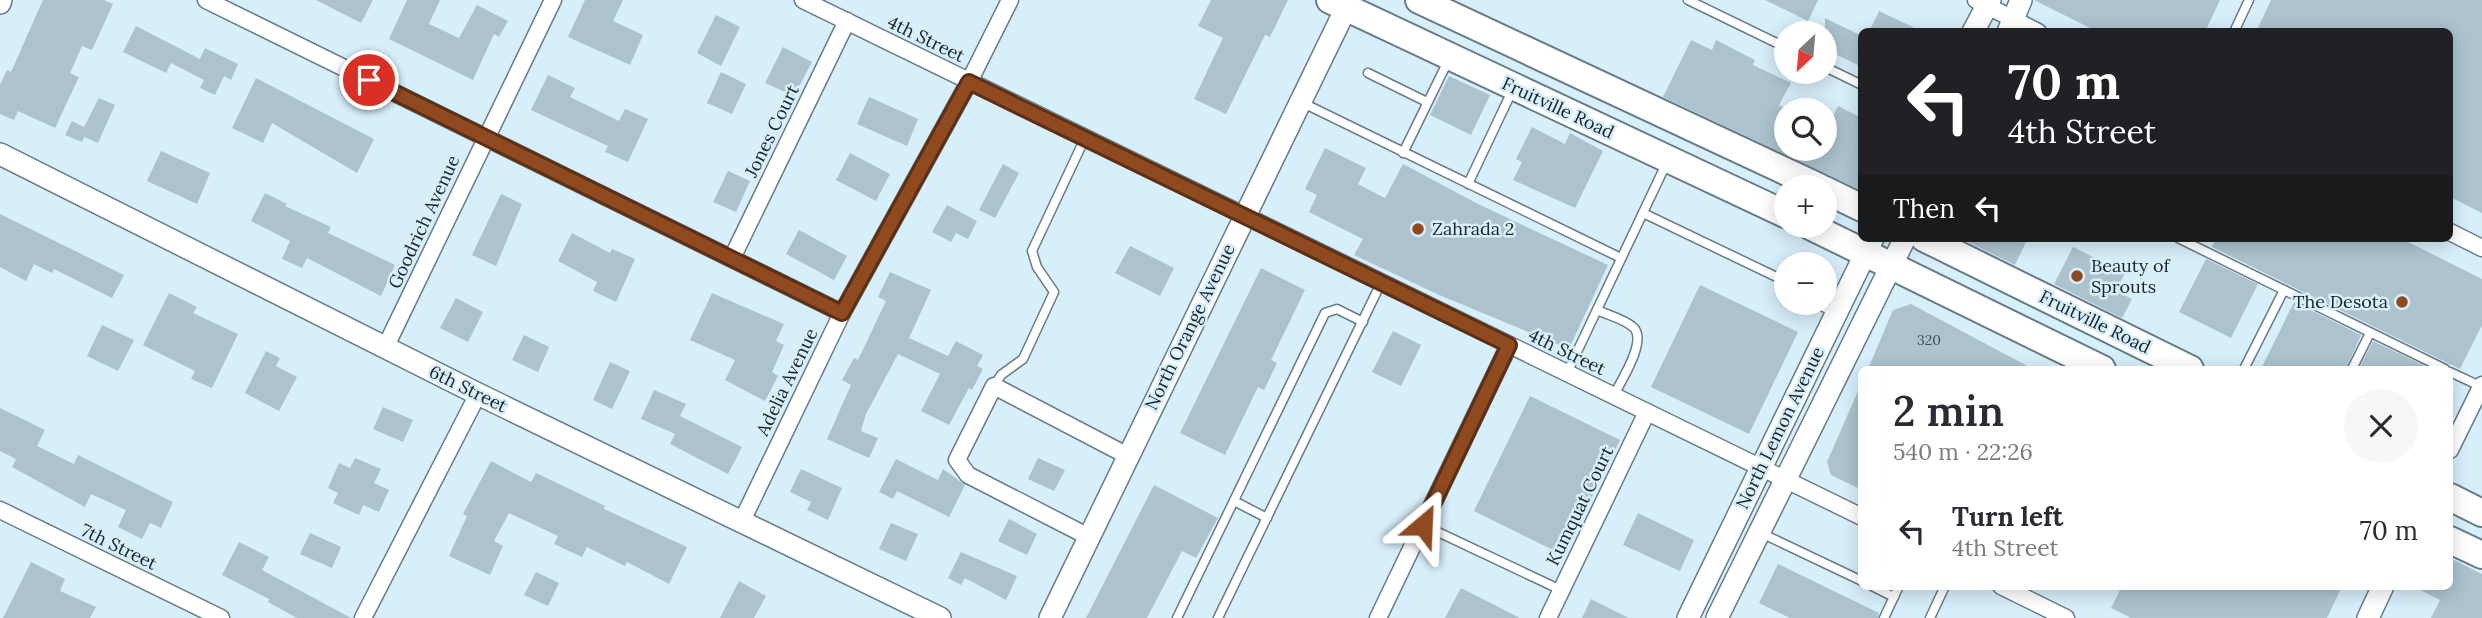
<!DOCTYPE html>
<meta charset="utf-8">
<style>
:root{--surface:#fff;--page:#f7f7f7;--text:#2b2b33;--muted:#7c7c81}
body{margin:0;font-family:Lora,serif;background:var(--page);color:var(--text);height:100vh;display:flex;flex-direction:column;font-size:26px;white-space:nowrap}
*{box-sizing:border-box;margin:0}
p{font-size:23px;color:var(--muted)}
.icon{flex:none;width:38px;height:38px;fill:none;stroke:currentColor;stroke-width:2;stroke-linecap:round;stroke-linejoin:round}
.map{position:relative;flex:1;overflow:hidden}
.details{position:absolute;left:1858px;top:366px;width:595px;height:224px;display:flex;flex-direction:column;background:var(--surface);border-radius:10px;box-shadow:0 4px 18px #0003}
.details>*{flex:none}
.hud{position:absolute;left:1858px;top:28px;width:595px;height:214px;border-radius:10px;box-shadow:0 4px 18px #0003;background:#202124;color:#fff;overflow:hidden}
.needle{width:46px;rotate:206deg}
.buttons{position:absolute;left:1774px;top:21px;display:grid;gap:14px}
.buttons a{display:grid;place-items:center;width:63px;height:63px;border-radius:50%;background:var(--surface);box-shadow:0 4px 18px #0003;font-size:35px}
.pin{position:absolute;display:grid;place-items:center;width:60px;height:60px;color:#fff;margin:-30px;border:4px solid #fff;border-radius:50%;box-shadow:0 2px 7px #0007}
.me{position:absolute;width:77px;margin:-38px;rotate:26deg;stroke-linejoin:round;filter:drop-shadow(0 0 5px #0008)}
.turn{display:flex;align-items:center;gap:24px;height:147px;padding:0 35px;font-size:32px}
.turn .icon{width:91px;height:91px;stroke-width:2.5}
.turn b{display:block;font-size:49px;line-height:60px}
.then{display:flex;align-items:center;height:66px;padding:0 35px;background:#0003;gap:14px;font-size:26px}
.round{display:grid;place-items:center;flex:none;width:74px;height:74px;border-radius:37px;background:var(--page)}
.summary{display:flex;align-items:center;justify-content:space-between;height:119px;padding:0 35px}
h1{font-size:42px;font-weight:600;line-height:52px}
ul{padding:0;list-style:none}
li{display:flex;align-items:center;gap:21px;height:91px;padding:0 35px}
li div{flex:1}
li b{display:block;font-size:26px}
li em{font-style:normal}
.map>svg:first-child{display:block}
</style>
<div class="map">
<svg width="2482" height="618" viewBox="0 0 2482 618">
<rect width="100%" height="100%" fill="#d7effb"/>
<g fill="#acc3ce">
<path d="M43 0H104L113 4 92 50 82 46 70 73 79 77 55 128 18 111 14 120 0 114V85L7 70 11 72Z"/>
<path d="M316 0H373L361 23Z"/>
<path d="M407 0H440L429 24 459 38 477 5 508 21 499 37 494 34 473 80 389 39Z"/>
<path d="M585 0H623L613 21 643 35 630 65 568 37Z"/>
<path d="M1211 0H1288L1270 37 1265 35 1226 114 1194 99 1223 38 1198 26Z"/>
<path d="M1765 0H1818L1808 21Z"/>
<path d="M2034 0H2220L2205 32H2098Z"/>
<path d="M2271 0H2482V213L2450 197V32H2256Z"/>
<path d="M1879 11 1923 32H1869Z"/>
<path d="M716 15 740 27 721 66 697 53Z"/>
<path d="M1825 18 1862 36V67L1825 49Z"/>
<path d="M136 26 200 59 205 48 238 64 231 80 224 76 215 95 200 88 204 80 171 63 166 73 123 52Z"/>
<path d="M1691 40 1712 50 1716 40 1755 60 1753 65 1791 83 1779 105 1787 109V149H1825V132L1838 106 1862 118V187L1858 189 1663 97Z"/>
<path d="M783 47 812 62 794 96 765 83Z"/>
<path d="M721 72 746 84 732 114 707 103Z"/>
<path d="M548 75 575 88 570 97 619 121 625 109 648 119 628 162 605 152 608 146 531 110Z"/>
<path d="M1449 76 1490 95 1471 135 1430 115Z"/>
<path d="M256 78 374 139 357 173 272 123 263 143 232 128Z"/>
<path d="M869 97 918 119 907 146 857 124Z"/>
<path d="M99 98 115 105 98 143 84 137 82 142 65 135 72 121 84 127Z"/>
<path d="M1532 127 1565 144 1570 133 1603 151 1575 208 1513 180 1522 162 1516 159Z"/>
<path d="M1325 148 1366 168 1358 184 1385 198 1403 164 1480 205 1608 265 1569 349 1437 294 1354 255 1363 239 1309 212 1317 195 1305 189Z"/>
<path d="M161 151 210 173 197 204 147 181Z"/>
<path d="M850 153 890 174 876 201 836 180Z"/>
<path d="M1003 164 1019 173 995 218 979 210Z"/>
<path d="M728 171 750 181 736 212 713 202Z"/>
<path d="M265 193 287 204 285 206 331 227 328 233 395 265 381 296 307 258 302 268 282 259 290 241 251 221Z"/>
<path d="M501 194 522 204 496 266 472 255Z"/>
<path d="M947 205 977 221 968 239 956 233 951 242 932 232Z"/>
<path d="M0 214 124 275 112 298 54 269 52 273 34 264 26 281 0 267Z"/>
<path d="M799 230 847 256 834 280 786 254Z"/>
<path d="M572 233 610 253 612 249 635 259 616 302 593 291 597 282 558 261Z"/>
<path d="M1960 238H2028L2015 265Z"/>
<path d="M2216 238H2400L2482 279V325L2460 369 2212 247Z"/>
<path d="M1130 246 1174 268 1160 296 1115 273Z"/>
<path d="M2073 247 2125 273 2116 291 2132 299 2122 318 2054 284Z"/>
<path d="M2206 259 2258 284 2231 338 2179 312Z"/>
<path d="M1261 268 1305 290 1271 360 1277 363 1264 390 1258 387 1225 455 1180 433Z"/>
<path d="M890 272 931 290 909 338 948 356 956 341 983 355 977 366 983 369 972 390 969 388 949 425 921 411 940 374 898 354 866 414 861 431 878 438 869 458 827 439 851 385 842 380 854 358 858 360 886 301 878 297Z"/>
<path d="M1700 285 1798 332 1749 434 1651 387Z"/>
<path d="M169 293 197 307 193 313 238 334 212 388 191 379 195 371 143 345Z"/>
<path d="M712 293 784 324 776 341 784 345 772 372 778 376 765 401 725 380 735 360 690 340Z"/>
<path d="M456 298 483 312 468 342 440 328Z"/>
<path d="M2294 302 2361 335 2346 369H2261Z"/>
<path d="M1911 304 2033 369H1868L1893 310Z"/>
<path d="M102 325 134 340 118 371 87 356Z"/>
<path d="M1393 331 1421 345 1401 386 1372 372Z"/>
<path d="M524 335 549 347 538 372 512 360Z"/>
<path d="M2373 341 2431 369H2359Z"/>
<path d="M266 351 280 358 276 366 297 377 279 411 245 393Z"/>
<path d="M610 362 630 371 612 409 593 400Z"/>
<path d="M1862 382V490L1831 475 1827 462Z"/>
<path d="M654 390 686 404 680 416 742 447 728 474 670 444 675 434 641 419Z"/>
<path d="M1530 396 1620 440 1563 555 1474 511Z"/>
<path d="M383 407 413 420 403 442 373 429Z"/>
<path d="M0 408 45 430 37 446 74 464 78 455 173 502 161 528 150 523 142 539 118 527 126 510 91 494 85 507 12 467 16 459 0 451Z"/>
<path d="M355 458 381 469 374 483 389 490 379 512 363 505 359 515 333 503 338 493 328 488 339 463 350 468Z"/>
<path d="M1038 458 1065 470 1054 491 1028 479Z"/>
<path d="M896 459 938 480 943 469 965 485 949 517 897 491 893 499 879 492Z"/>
<path d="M491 461 531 482 536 473 605 506 604 509 687 547 669 584 627 562 625 566 587 547 582 557 554 544 558 536 509 513 494 541 503 546 490 575 449 556 467 516 463 514Z"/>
<path d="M801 469 842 488 828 520 807 510 811 502 790 492Z"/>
<path d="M1154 485 1218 518 1196 558 1182 551 1147 618H1086Z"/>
<path d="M1638 513 1694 540 1680 571 1623 545Z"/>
<path d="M1009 519 1037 534 1027 555 998 541Z"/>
<path d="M891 523 918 534 906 561 879 549Z"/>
<path d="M310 533 341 547 332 568 300 554Z"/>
<path d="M239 542 269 557 262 570 351 618H297L268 602 269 599 222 575Z"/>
<path d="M961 552 1017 576 1006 600 965 578 961 585 948 578Z"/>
<path d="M2450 558 2482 574V618H2431L2440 600 2412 586H2450Z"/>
<path d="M31 562 65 579 60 591 96 607 90 618H3Z"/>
<path d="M1778 564 1879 613 1878 618H1790L1759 603Z"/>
<path d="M536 572 559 583 548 606 524 595Z"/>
<path d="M739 581 766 596 754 618H720Z"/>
<path d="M2122 586H2342L2327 618H2131L2111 608Z"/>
<path d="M1461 588 1520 618H1445Z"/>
<path d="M1591 599 1629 618H1582Z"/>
</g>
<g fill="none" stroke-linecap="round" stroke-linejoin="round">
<g stroke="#667c87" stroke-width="11">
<g id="service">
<path d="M1688 0 1787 48"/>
<path d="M2234 32 2249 0"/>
<path d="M1825 67 1862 85"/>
<path d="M1368 73 1427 102"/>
<path d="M1303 103 1621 258"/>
<path d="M1403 153 1448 61"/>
<path d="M1468 184 1513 89"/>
<path d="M1643 213 1787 282"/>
<path d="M2178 238 2445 369"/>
<path d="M1816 303 1836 314"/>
<path d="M1597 310C1608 315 1624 319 1633 327 1648 340 1621 381 1614 395"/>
<path d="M2244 369 2284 290"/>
<path d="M2352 369 2370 333"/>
<path d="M2450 372 2482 387"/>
<path d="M1567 373 1667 162"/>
<path d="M994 386 1001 375 1023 359 1054 292 1037 267 1032 251 1085 138"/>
<path d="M1234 501 1267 518"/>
<path d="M1423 525 1561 590"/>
<path d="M1761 533 1862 581"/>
<path d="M1872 586 1894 597"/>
<path d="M1177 618 1325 313 1337 309 1363 322"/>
<path d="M1218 618 1381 283"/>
<path d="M1884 618 1899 586"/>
<path d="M1930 618 1945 586"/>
</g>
</g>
<g stroke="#667c87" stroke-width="19">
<g id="minor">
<path d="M206 0 842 313"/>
<path d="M803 0 1862 517"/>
<path d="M1976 0 2038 32"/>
<path d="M2450 232 2482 248"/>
<path d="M732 258 847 21"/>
<path d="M385 348 553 0"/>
<path d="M2450 450 2482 385"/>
<path d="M0 510 221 618"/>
<path d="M741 523 842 313 969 82 1010 0"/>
<path d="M1089 537 968 475 957 460 994 386 1128 456"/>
<path d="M2001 586 2066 618"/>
<path d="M363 618 478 394"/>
<path d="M1378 618 1509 345"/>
<path d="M1548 618 1647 412"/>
</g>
</g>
<g stroke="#667c87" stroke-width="24">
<g id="tertiary">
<path d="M0 3 1 0"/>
<path d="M1973 32 1990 0"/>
<path d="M2008 32 2021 0"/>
<path d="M0 154 478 394 940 618"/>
<path d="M1050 618 1350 0"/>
<path d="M1688 618 1873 238"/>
<path d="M1717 618 1905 238"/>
<path d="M2368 618 2383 586"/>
</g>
</g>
<g stroke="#667c87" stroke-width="30">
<g id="primary">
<path d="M1330 0 1787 215"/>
<path d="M1419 0 1819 187"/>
<path d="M1825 190 1862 208"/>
<path d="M1810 226 2102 369"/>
<path d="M1924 238 2190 369"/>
<path d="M2450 497 2482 513"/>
<path d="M2450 540 2482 555"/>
</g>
</g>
<use href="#service" stroke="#fff" stroke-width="8"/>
<use href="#minor" stroke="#fff" stroke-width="16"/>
<use href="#tertiary" stroke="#fff" stroke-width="21"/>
<use href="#primary" stroke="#fff" stroke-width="26"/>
</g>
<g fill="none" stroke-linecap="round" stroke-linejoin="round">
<g stroke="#5d3015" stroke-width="18">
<path id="route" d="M369 80 842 313 969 82 1509 345 1423 525"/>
</g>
<use href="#route" stroke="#8f4a20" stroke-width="12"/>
</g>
<g fill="#8f4a20" stroke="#d7effb" stroke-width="2.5">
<circle cx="1418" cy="229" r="7"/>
<circle cx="2077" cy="276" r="7"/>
<circle cx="2402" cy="302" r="7"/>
</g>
<g text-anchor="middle" stroke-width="5" stroke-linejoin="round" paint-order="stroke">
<g font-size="14" fill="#3f4c52">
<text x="1929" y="345">320</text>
</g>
<g font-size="18" fill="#1b2428" stroke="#d7effb">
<text transform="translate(926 39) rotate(26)" y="6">4th Street</text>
<text transform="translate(1558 108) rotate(25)" y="6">Fruitville Road</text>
<text transform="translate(772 131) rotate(-64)" y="6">Jones Court</text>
<text transform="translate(424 222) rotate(-65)" y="6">Goodrich Avenue</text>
<text transform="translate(2095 322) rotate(26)" y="6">Fruitville Road</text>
<text transform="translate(1190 327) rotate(-64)" y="6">North Orange Avenue</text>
<text transform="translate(1567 352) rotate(26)" y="6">4th Street</text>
<text transform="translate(787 382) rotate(-64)" y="6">Adelia Avenue</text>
<text transform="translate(468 389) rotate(26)" y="6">6th Street</text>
<text transform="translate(1780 428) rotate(-64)" y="6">North Lemon Avenue</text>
<text transform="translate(1580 506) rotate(-64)" y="6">Kumquat Court</text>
<text transform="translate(119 547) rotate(26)" y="6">7th Street</text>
</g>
<g font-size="18" fill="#1b2428" stroke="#d7effb" text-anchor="start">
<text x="1432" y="235">Zahrada 2</text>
<text x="2091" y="272">Beauty of<tspan x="2091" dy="21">Sprouts</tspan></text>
<text x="2388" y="308" text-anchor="end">The Desota</text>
</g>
</g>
</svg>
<div class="buttons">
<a><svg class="needle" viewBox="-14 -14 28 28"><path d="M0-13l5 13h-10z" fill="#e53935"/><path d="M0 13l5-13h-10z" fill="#7c7c81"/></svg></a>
<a><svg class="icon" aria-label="search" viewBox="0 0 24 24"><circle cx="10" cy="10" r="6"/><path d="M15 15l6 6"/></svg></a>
<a>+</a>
<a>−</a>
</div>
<div class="pin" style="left:369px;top:80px;background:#d93025"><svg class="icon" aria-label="arrive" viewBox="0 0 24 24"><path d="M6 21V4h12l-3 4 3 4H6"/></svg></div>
<svg class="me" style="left:1423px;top:525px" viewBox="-20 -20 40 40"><path d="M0-17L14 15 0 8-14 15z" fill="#8f4a20" stroke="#fff" stroke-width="4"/></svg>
<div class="hud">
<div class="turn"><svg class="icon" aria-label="left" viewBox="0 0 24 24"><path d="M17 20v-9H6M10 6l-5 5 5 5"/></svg><div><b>70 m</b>4th Street</div></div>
<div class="then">Then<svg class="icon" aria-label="left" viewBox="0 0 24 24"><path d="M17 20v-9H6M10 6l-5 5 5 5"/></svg></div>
</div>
<section class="details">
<div class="summary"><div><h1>2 min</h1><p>540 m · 22:26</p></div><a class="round"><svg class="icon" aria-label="close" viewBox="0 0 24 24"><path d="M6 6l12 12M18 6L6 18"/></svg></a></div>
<ul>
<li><svg class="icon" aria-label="left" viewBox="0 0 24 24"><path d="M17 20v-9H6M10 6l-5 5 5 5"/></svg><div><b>Turn left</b><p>4th Street</p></div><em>70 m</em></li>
</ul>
</section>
</div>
